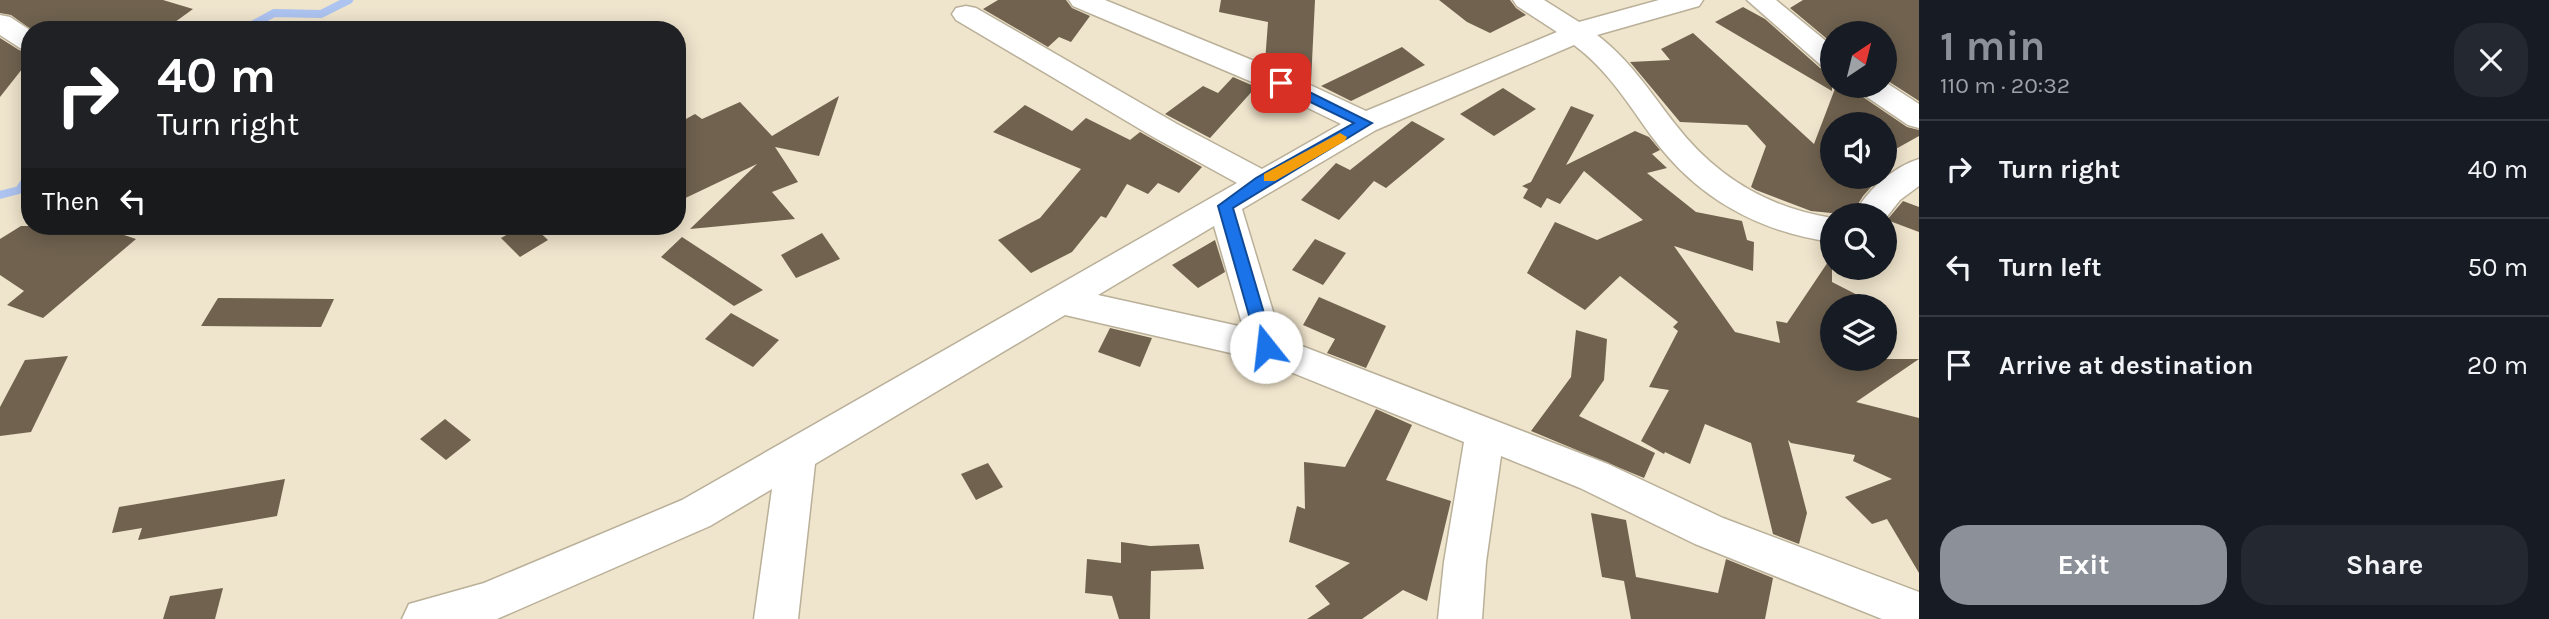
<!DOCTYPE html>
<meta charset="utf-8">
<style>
:root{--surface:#171b24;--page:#242831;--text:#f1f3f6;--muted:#9ea1a6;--line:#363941;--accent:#8c9099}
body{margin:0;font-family:Karla,sans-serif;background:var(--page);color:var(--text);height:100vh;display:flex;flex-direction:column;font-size:26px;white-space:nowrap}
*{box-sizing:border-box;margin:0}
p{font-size:23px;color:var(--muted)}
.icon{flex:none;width:38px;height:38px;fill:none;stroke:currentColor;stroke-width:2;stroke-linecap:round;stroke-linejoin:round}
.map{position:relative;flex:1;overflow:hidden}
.details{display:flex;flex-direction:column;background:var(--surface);width:630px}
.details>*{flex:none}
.top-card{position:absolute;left:21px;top:21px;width:665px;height:214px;border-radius:28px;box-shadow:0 4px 18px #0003;background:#202124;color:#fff;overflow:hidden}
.needle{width:46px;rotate:35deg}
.tools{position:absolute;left:1820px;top:21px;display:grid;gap:14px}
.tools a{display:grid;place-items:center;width:77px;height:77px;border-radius:50%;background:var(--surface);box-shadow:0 4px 18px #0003;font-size:35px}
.pin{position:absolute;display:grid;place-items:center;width:60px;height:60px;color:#fff;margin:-30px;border-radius:14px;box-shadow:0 4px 10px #0006}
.me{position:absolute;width:77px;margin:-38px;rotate:344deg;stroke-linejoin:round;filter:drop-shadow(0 0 5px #0008)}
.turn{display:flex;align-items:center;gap:24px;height:147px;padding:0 21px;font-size:32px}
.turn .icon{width:91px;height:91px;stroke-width:2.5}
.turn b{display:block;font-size:49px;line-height:60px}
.then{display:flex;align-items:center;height:66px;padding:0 21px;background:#0003;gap:14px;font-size:26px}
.round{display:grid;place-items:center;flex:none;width:74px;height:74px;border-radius:28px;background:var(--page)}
.summary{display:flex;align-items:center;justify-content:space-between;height:119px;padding:0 21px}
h1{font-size:42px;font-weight:700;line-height:52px;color:var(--accent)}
.primary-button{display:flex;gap:14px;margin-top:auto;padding:14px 21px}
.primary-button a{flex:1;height:80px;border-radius:28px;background:var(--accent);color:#fff;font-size:28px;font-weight:700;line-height:80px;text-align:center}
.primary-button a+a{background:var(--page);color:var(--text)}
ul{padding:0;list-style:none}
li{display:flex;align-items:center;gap:21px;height:98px;padding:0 21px;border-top:2px solid var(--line)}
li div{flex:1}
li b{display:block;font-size:26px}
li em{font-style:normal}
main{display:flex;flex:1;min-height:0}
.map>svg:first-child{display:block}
</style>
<main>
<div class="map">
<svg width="1919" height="619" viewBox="0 0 1919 619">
<rect width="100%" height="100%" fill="#efe4cc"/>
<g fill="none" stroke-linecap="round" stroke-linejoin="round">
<g stroke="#adc3f0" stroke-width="8">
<path d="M243 30 274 13 321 14 349 0"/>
<path d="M0 195 19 190 30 174"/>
</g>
</g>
<g fill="#70624f">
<path d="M0 0H163L193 9 164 30H32L11 15 0 13Z"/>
<path d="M998 0H1066L1072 8 1090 16 1071 42 1059 37 1048 47 983 9Z"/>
<path d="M1221 0H1315L1311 82 1265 62 1268 22 1219 12Z"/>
<path d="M1439 0H1510L1516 8 1526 15 1490 33 1467 22Z"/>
<path d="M1803 0H1919V101L1885 79V33H1832V43L1790 8Z"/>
<path d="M1743 7 1765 19 1820 68 1832 71V91L1715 22Z"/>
<path d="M1693 33 1814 144 1836 86H1854L1860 95 1907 127 1919 130V136L1885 155V124H1832V177H1880L1863 196 1851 215 1811 211 1756 190 1751 187 1766 146 1747 125 1680 122 1630 62 1670 60 1661 49Z"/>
<path d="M0 38 19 50 30 53V59L0 97Z"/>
<path d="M1402 47 1425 65 1351 101 1321 86Z"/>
<path d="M1233 77 1256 87 1210 138 1165 114 1203 86 1218 93Z"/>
<path d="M1503 88 1536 109 1494 136 1460 114Z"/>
<path d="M839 96 819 156 775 147 798 182 772 192 795 219 690 229 757 164 677 202V124L695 114 702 119 740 102 772 136Z"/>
<path d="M1025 105 1072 131 1086 118 1130 140 1140 132 1202 167 1179 193 1158 183 1148 194 1127 184 1106 218 1101 216 1072 252 1031 273 998 240 1040 218 1081 169 993 132Z"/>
<path d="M1571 106 1594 115 1566 165 1635 131 1649 137 1660 150 1652 154 1667 168 1647 173 1696 212 1742 221 1747 240 1754 242 1753 271 1674 246 1735 332 1780 343 1776 321 1787 323 1832 256V282L1879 306H1832V359H1919L1856 402 1919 418V573L1887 519 1872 524 1845 497 1892 479 1853 461 1855 455 1791 443 1788 440 1807 513 1799 544 1773 534 1751 443 1705 424 1690 464 1665 452 1664 454 1641 441 1669 390 1649 387 1678 331 1673 327 1678 322 1620 276 1585 310 1527 273 1555 222 1597 240 1643 220 1584 171 1560 204 1547 198 1541 208 1523 198 1528 189 1522 186 1531 182Z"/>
<path d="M1412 121 1445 139 1386 188 1374 181 1339 220 1301 200 1336 163 1350 170Z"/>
<path d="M1903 201 1919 207V232L1887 220Z"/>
<path d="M21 226H97L136 239 43 318 7 305 24 291 0 275V239Z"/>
<path d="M523 226H533L548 240 520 257 501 238Z"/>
<path d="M822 233 840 259 796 278 781 255Z"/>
<path d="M682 237 763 290 734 306 661 257Z"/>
<path d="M1315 239 1346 253 1323 285 1292 270Z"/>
<path d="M1215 240 1225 272 1198 288 1172 265Z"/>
<path d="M1319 297 1386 326 1366 368 1327 353 1335 339 1303 325Z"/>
<path d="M218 298 334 299 321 327 201 326Z"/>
<path d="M731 313 779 340 753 367 705 339Z"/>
<path d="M1110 328 1152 338 1140 367 1098 352Z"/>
<path d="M1576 330 1607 339 1604 380 1579 416 1655 453 1644 478 1531 431 1571 377Z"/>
<path d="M68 356 31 432 0 436V407L25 360Z"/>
<path d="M1376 409 1412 425 1386 480 1451 501 1427 601 1403 590 1362 619H1307L1330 604 1315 586 1350 563 1289 542 1297 506 1305 509 1304 462 1345 467Z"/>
<path d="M445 419 471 440 446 460 420 439Z"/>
<path d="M988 463 1003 487 976 500 961 474Z"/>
<path d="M285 479 277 516 138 540 142 528 112 533 119 507Z"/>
<path d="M1591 513 1626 520 1636 577 1718 593 1726 559 1773 578 1765 619H1631L1624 581 1602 577Z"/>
<path d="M1121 542 1150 546 1199 544 1204 569 1151 571 1150 619H1119L1112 596 1085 593 1087 559 1121 563Z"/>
<path d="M223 588 215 619H163L170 596Z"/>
</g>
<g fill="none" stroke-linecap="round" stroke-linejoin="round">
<g stroke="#bab099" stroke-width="3">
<g id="minor">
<path d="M1069 0H1105L1291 76 1366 111 1557 32 1517 6 1513 0H1544L1579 22 1659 0H1703L1699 6 1597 35C1630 60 1650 92 1675 124 1715 176 1768 208 1832 218V242C1759 232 1697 198 1653 138 1628 104 1609 71 1574 45L1376 130 1242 209 1281 338 1608 464 1723 518 1919 592V619H1882L1695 544 1580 488 1501 456 1486 562 1482 619H1438L1444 562 1464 442 1261 360 1065 315 815 464 798 619H754L772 489 710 526 497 619H402L409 604 484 583 682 500 1237 183 1155 138 956 20 952 14 956 8 966 6 976 8 1177 124 1262 169 1341 124 1271 90 1073 6ZM1214 226 1243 327 1098 295Z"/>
<path d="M1747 0H1776L1832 46V69L1822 66Z"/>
<path d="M0 15 10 17 30 30V51L20 48 0 35Z"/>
<path d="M1885 82 1919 104V128L1908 125 1861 93 1857 86H1885Z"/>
<path d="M1919 159V186L1900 200 1885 219V215H1854C1866 191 1893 167 1919 159Z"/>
</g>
</g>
<use href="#minor" fill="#fff" fill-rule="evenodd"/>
</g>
<path fill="#1a73e8" stroke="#114b97" stroke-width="2" d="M1281 78 1372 123 1233 208 1274 347 1272 351H1260L1258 347 1218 206 1256 178 1354 123 1277 86 1275 83Z"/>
<path fill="#f59e0b" d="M1340 133 1347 137 1345 141 1275 181H1264V174Z"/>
</svg>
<div class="tools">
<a><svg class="needle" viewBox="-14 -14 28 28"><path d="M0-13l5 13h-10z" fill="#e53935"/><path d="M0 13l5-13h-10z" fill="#9ea1a6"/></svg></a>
<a><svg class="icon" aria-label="sound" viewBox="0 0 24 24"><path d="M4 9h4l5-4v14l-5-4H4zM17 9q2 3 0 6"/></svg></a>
<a><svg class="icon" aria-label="search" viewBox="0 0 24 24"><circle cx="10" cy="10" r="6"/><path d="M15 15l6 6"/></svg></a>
<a><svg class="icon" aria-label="layers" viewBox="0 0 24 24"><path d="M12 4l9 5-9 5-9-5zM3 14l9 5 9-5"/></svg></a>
</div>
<div class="pin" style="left:1281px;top:83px;background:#d93025"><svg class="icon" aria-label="arrive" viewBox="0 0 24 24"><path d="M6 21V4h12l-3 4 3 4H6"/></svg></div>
<svg class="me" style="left:1266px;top:347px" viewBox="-20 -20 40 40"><circle r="19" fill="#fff"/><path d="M0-13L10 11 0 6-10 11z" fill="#1a73e8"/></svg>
<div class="top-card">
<div class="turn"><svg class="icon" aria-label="right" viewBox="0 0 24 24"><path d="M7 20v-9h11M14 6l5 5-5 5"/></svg><div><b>40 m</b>Turn right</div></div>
<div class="then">Then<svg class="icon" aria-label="left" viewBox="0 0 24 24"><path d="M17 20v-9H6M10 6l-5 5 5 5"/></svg></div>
</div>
</div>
<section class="details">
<div class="summary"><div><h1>1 min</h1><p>110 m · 20:32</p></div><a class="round"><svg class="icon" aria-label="close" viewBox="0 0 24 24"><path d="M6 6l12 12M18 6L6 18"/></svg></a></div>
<ul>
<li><svg class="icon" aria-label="right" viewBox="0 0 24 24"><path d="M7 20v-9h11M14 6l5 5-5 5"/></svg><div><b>Turn right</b></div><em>40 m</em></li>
<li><svg class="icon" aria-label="left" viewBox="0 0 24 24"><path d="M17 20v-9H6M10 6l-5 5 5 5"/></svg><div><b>Turn left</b></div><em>50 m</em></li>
<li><svg class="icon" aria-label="arrive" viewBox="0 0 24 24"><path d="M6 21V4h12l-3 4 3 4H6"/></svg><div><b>Arrive at destination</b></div><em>20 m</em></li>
</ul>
<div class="primary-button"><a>Exit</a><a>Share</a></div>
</section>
</main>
